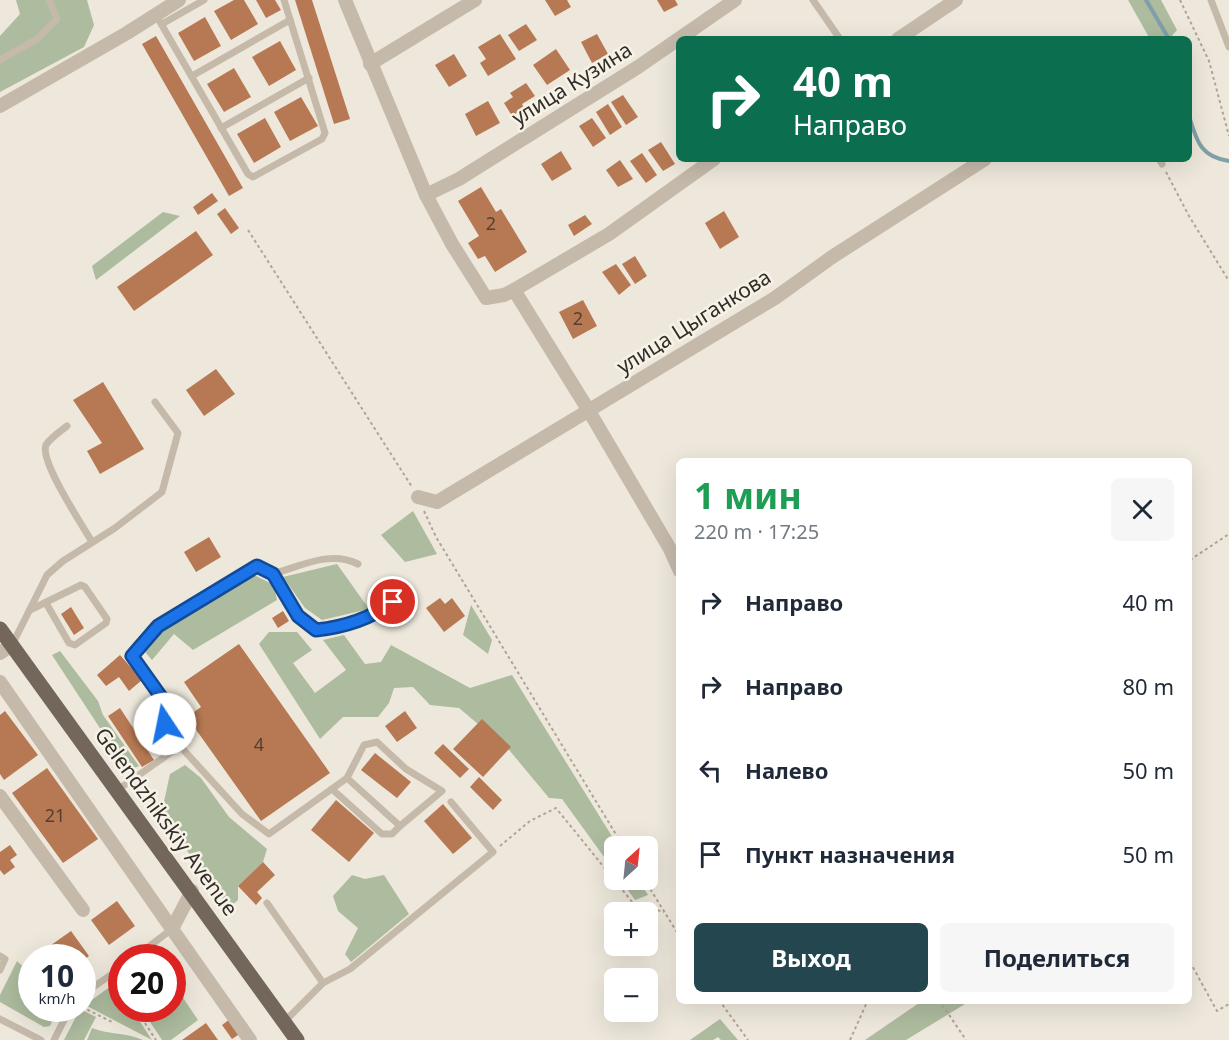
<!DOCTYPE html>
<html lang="ru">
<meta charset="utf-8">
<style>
:root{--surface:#fff;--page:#f6f6f7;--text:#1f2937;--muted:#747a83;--accent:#23464f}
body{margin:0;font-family:"Noto Sans",sans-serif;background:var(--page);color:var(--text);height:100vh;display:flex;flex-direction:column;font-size:22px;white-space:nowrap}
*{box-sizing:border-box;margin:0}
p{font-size:20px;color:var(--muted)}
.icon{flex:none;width:33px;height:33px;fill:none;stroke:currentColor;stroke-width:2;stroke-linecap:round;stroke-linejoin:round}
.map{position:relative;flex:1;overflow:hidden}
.details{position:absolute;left:676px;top:458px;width:516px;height:546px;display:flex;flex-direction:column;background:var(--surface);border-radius:9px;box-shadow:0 6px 24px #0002}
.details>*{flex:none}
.guide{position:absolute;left:676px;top:36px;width:516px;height:126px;border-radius:9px;box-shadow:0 6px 24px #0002;background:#0b6e4f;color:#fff;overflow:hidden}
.needle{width:39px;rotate:27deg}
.buttons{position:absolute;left:604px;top:836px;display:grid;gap:12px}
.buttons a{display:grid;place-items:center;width:54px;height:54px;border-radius:9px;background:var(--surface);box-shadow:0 6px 24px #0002;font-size:30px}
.speed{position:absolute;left:18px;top:944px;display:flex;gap:12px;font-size:30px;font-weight:700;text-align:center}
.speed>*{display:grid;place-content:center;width:78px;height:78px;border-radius:50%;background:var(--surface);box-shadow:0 6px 24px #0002;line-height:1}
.speed small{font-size:15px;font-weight:400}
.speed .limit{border:9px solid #d22;background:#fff;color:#111}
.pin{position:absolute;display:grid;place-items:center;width:51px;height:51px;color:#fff;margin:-26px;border:3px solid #fff;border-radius:50%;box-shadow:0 2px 6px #0007}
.me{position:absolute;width:66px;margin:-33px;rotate:349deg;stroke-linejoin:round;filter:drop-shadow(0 0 4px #0008)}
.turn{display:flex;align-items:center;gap:21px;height:126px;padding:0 18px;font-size:27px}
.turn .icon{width:78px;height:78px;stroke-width:2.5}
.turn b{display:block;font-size:42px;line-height:51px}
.round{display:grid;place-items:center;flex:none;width:63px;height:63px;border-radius:9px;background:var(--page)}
.head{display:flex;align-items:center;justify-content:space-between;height:102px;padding:0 18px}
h1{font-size:36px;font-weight:700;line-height:45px;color:#1e9e55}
.action{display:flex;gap:12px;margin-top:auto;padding:12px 18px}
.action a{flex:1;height:69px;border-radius:9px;background:var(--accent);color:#fff;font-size:24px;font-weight:700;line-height:69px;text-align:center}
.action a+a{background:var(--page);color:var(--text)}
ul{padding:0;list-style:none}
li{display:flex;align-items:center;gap:18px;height:84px;padding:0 18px}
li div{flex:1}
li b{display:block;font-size:22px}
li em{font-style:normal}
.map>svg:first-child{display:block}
</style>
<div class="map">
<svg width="1229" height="1040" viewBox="0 0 1229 1040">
<rect width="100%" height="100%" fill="#eee8dc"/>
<g fill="#adbb9e">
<path d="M16 0H87L94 25 84 47 0 92V36L20 14Z"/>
<path d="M1128 0H1161L1177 30 1169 39H1150Z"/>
<path d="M163 212 180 216 96 280 92 266Z"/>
<path d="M413 511 437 554 405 562 381 535Z"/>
<path d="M337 564 369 609 322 620 305 608 283 577Z"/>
<path d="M254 575 274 585 277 600 193 650 174 634 152 660 145 652 163 630Z"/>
<path d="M471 605 492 640 488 654 463 635Z"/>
<path d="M269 632H297L312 650 293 663 315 693 346 670 323 640 344 635 365 664 381 662 391 645 470 688 512 675 618 846H615V872L562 799 549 798 510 751 459 708 430 705 413 687 394 688 389 703 378 717H343L320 739 259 644Z"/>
<path d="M60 651 98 701 103 715 139 766 128 771 52 655Z"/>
<path d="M185 765 201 778 229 817 267 849 263 862 238 886V900L229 908 161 815 170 774Z"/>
<path d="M352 875 365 879 384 875 409 914 351 962 345 954 358 928 338 911 333 896Z"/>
<path d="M620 879H638L648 895 635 900Z"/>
<path d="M17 961 31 974 32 1008H55L57 1011 50 1026 44 1027 0 1002V995Z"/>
<path d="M115 983 121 993 122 1008H131L152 1040 85 1005Z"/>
<path d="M173 983 198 1020 171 1040H162L141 1008H172Z"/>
<path d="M922 1001H970L906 1040H865Z"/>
<path d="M80 1009 96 1017 84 1040H64Z"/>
<path d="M720 1019 738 1040H721L718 1037 713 1040H690Z"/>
<path d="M92 1028C110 1035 125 1032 143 1040H87Z"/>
</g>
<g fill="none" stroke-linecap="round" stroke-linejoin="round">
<g stroke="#7fa0a8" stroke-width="4">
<path d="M1146 0 1169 39"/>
<path d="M1190 119C1197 143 1202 157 1229 161"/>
</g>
</g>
<g fill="#b67953">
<path d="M234 0H244L258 24 231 40 214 11Z"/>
<path d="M256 0H275L281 10 266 18Z"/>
<path d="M295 0H312L350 119 334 124Z"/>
<path d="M545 0H567L571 7 555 16Z"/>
<path d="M657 0H675L678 5 664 12Z"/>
<path d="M205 17 221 46 194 61 178 33Z"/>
<path d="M526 24 537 40 519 51 508 35Z"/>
<path d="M500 34 516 59 488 76 480 63 486 59 478 47Z"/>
<path d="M597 34 608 54 592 63 581 42Z"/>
<path d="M156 36 243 188 229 196 142 44Z"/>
<path d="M280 41 296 70 269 86 252 57Z"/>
<path d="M556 49 570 70 547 85 533 65Z"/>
<path d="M454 54 467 76 449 87 435 65Z"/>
<path d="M234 68 251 97 224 112 207 84Z"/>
<path d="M526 83 535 96 522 104 524 108 512 116 504 103 513 97 510 93Z"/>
<path d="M623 95 638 117 626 125 611 102Z"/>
<path d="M301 97 318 126 290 141 274 112Z"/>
<path d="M488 101 500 123 476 136 465 114Z"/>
<path d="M608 104 622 127 610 135 596 112Z"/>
<path d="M265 118 281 147 254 163 237 134Z"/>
<path d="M592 118 606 138 593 147 579 126Z"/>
<path d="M661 142 675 164 663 171 648 150Z"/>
<path d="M561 151 572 169 552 181 541 164Z"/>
<path d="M642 153 657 175 646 183 630 161Z"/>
<path d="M620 160 633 179 618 187 606 170Z"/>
<path d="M481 187 496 212 501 209 527 252 495 272 485 256 478 259 468 243 479 236 458 201Z"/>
<path d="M212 193 218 201 198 215 193 207Z"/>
<path d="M225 208 239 228 231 234 217 214Z"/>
<path d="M724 211 739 237 720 249 705 223Z"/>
<path d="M585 215 592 224 574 236 568 225Z"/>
<path d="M196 231 213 255 134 311 117 287Z"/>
<path d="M635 256 647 276 635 284 622 264Z"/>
<path d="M616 264 631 285 619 295 602 272Z"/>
<path d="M583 300 597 326 573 339 559 312Z"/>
<path d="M216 369 235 394 204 416 186 390Z"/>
<path d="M103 382 144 449 100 474 87 451 102 443 73 400Z"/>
<path d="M209 537 221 557 196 572 184 552Z"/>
<path d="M440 598 445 604 452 598 465 616 444 632 426 608Z"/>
<path d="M71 607 84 628 74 635 61 614Z"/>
<path d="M283 611 289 621 278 628 272 618Z"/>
<path d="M239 644 330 773 261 821 187 717 201 707 184 682Z"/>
<path d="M120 655 142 680 129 691 119 677 106 686 97 675Z"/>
<path d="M120 708 154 760 142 767 108 716Z"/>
<path d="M5 711 38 755 4 780 0 774V715Z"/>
<path d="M405 711 417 728 397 742 385 726Z"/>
<path d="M482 719 511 747 483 777 453 749Z"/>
<path d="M443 744 469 769 460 778 434 753Z"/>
<path d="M375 753 411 782 397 798 361 770Z"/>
<path d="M47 768 98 839 63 863 12 793Z"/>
<path d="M479 777 502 800 493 810 470 787Z"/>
<path d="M336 800 374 833 349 862 311 830Z"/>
<path d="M443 804 472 838 453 854 424 821Z"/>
<path d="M10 845 17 855 10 860 15 867 4 875 0 870V852Z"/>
<path d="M263 862 275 875 257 892 262 898 256 905 238 886Z"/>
<path d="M117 901 135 926 109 945 91 920Z"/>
<path d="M71 931 89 956 82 961V957H49L44 950Z"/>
<path d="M230 1019 241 1033 232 1039 222 1025Z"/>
<path d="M206 1023 218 1040H182Z"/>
</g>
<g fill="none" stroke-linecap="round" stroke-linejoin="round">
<g stroke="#b0a494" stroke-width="2" stroke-dasharray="3 3" stroke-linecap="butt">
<path d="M1180 0 1209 61 1229 136"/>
<path d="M1166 172 1189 216 1229 281"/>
<path d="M248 230 412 487"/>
<path d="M424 511 436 537 623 846"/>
<path d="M1190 560 1229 534"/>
<path d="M500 846 530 821 556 808 633 903 664 912"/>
<path d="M644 879 680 937"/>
<path d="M1190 962 1217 1011 1229 1004"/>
<path d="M118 981 122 987"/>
<path d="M719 1000 748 1040"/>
<path d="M939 1000 966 1040"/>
<path d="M82 1007 114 1023"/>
<path d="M135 1008 156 1040"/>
<path d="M850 1040 868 1000"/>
</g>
<g stroke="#c5baaa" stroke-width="7">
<path d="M813 0 840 39"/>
<path d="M1211 0 1229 47"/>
<path d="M156 15 248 174 253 177 322 139 325 133 284 0"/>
<path d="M162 24 204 0"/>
<path d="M0 60 37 39 57 19 49 0"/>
<path d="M192 76 290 20"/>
<path d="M221 128 309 78"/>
<path d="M1159 159 1162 164"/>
<path d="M67 426C61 431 50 438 46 445 39 461 83 526 92 542"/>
<path d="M273 574C301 566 330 550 358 564"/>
<path d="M30 610 81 585 85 587 107 619 106 623 75 645 69 643 46 603"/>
<path d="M12 645 47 575 63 561 115 528 162 492 178 433 155 402"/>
<path d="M180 746 242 814 269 834 347 778 364 745 377 742 406 769 442 791 400 826 347 778"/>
<path d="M332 789 382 834H392L400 826"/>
<path d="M116 791 180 746 165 724 164 701 132 656 158 626 257 565 273 574 298 616 316 630C355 626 378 613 410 590"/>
<path d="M267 903 323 983"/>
<path d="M0 956 5 959 0 970"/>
<path d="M135 957 172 929"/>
<path d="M82 995 122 967"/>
<path d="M0 1019 41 1040"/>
<path d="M284 1022 323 983 350 969 493 852 451 802"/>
<path d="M54 1040 70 1008"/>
</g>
<g stroke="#c5baaa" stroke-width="14">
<path d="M345 0 426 195 452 244 486 298 504 295 514 290 589 411 670 549 680 571"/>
<path d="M898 39 956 0"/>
<path d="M370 64 475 0"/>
<path d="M0 106 127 33 179 0"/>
<path d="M426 195 459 179 638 67 735 0"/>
<path d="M514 290 609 234 714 159"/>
<path d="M418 497 437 502 775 298 832 257 985 159"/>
<path d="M0 653 12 645"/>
<path d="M0 682 172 929"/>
<path d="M0 796 83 910"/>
<path d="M192 891 172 929 250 1040"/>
</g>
<path stroke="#73675b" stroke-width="15" d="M0 629 297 1040"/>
</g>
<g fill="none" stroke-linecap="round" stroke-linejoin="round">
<g stroke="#114b97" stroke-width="15">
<path id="route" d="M165 724 164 701 132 656 158 626 257 566 273 574 298 616 316 630C345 627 370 619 393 602"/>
</g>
<use href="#route" stroke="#1a73e8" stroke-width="10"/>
</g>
<g text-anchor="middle" stroke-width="5" stroke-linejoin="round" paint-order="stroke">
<g font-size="18" fill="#544033">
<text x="491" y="230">2</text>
<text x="578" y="325">2</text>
<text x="259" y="751">4</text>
<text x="55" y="822">21</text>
</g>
<g font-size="21" fill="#332d28" stroke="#f7f2e8">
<text transform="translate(572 84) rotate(-32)" y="7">улица Кузина</text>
<text transform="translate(694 322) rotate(-32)" y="7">улица Цыганкова</text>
<text transform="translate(166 822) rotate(54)" y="7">Gelendzhikskiy Avenue</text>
</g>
</g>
</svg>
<div class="buttons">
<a><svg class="needle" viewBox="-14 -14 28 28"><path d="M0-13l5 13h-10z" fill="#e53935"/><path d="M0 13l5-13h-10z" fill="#747a83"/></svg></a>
<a>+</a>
<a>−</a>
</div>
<div class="speed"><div>10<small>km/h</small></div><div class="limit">20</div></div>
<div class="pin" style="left:393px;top:602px;background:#d93025"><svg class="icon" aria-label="arrive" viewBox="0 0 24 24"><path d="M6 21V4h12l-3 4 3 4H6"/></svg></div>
<svg class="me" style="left:165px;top:724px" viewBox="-20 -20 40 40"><circle r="19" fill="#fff"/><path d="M0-13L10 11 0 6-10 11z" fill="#1a73e8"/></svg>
<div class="guide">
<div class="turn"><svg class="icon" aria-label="right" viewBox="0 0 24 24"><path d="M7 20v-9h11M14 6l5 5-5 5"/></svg><div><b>40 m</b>Направо</div></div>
</div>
<section class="details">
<div class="head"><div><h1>1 мин</h1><p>220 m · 17:25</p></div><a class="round"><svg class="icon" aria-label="close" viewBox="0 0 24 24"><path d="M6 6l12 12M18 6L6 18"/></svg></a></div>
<ul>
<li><svg class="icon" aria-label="right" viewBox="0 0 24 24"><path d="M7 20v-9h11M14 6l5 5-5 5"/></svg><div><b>Направо</b></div><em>40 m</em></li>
<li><svg class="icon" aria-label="right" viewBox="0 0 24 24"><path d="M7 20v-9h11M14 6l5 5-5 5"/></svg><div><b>Направо</b></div><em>80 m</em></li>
<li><svg class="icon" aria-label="left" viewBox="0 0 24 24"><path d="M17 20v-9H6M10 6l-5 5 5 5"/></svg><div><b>Налево</b></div><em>50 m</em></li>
<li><svg class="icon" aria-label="arrive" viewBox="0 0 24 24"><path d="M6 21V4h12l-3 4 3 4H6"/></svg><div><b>Пункт назначения</b></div><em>50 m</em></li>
</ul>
<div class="action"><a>Выход</a><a>Поделиться</a></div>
</section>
</div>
